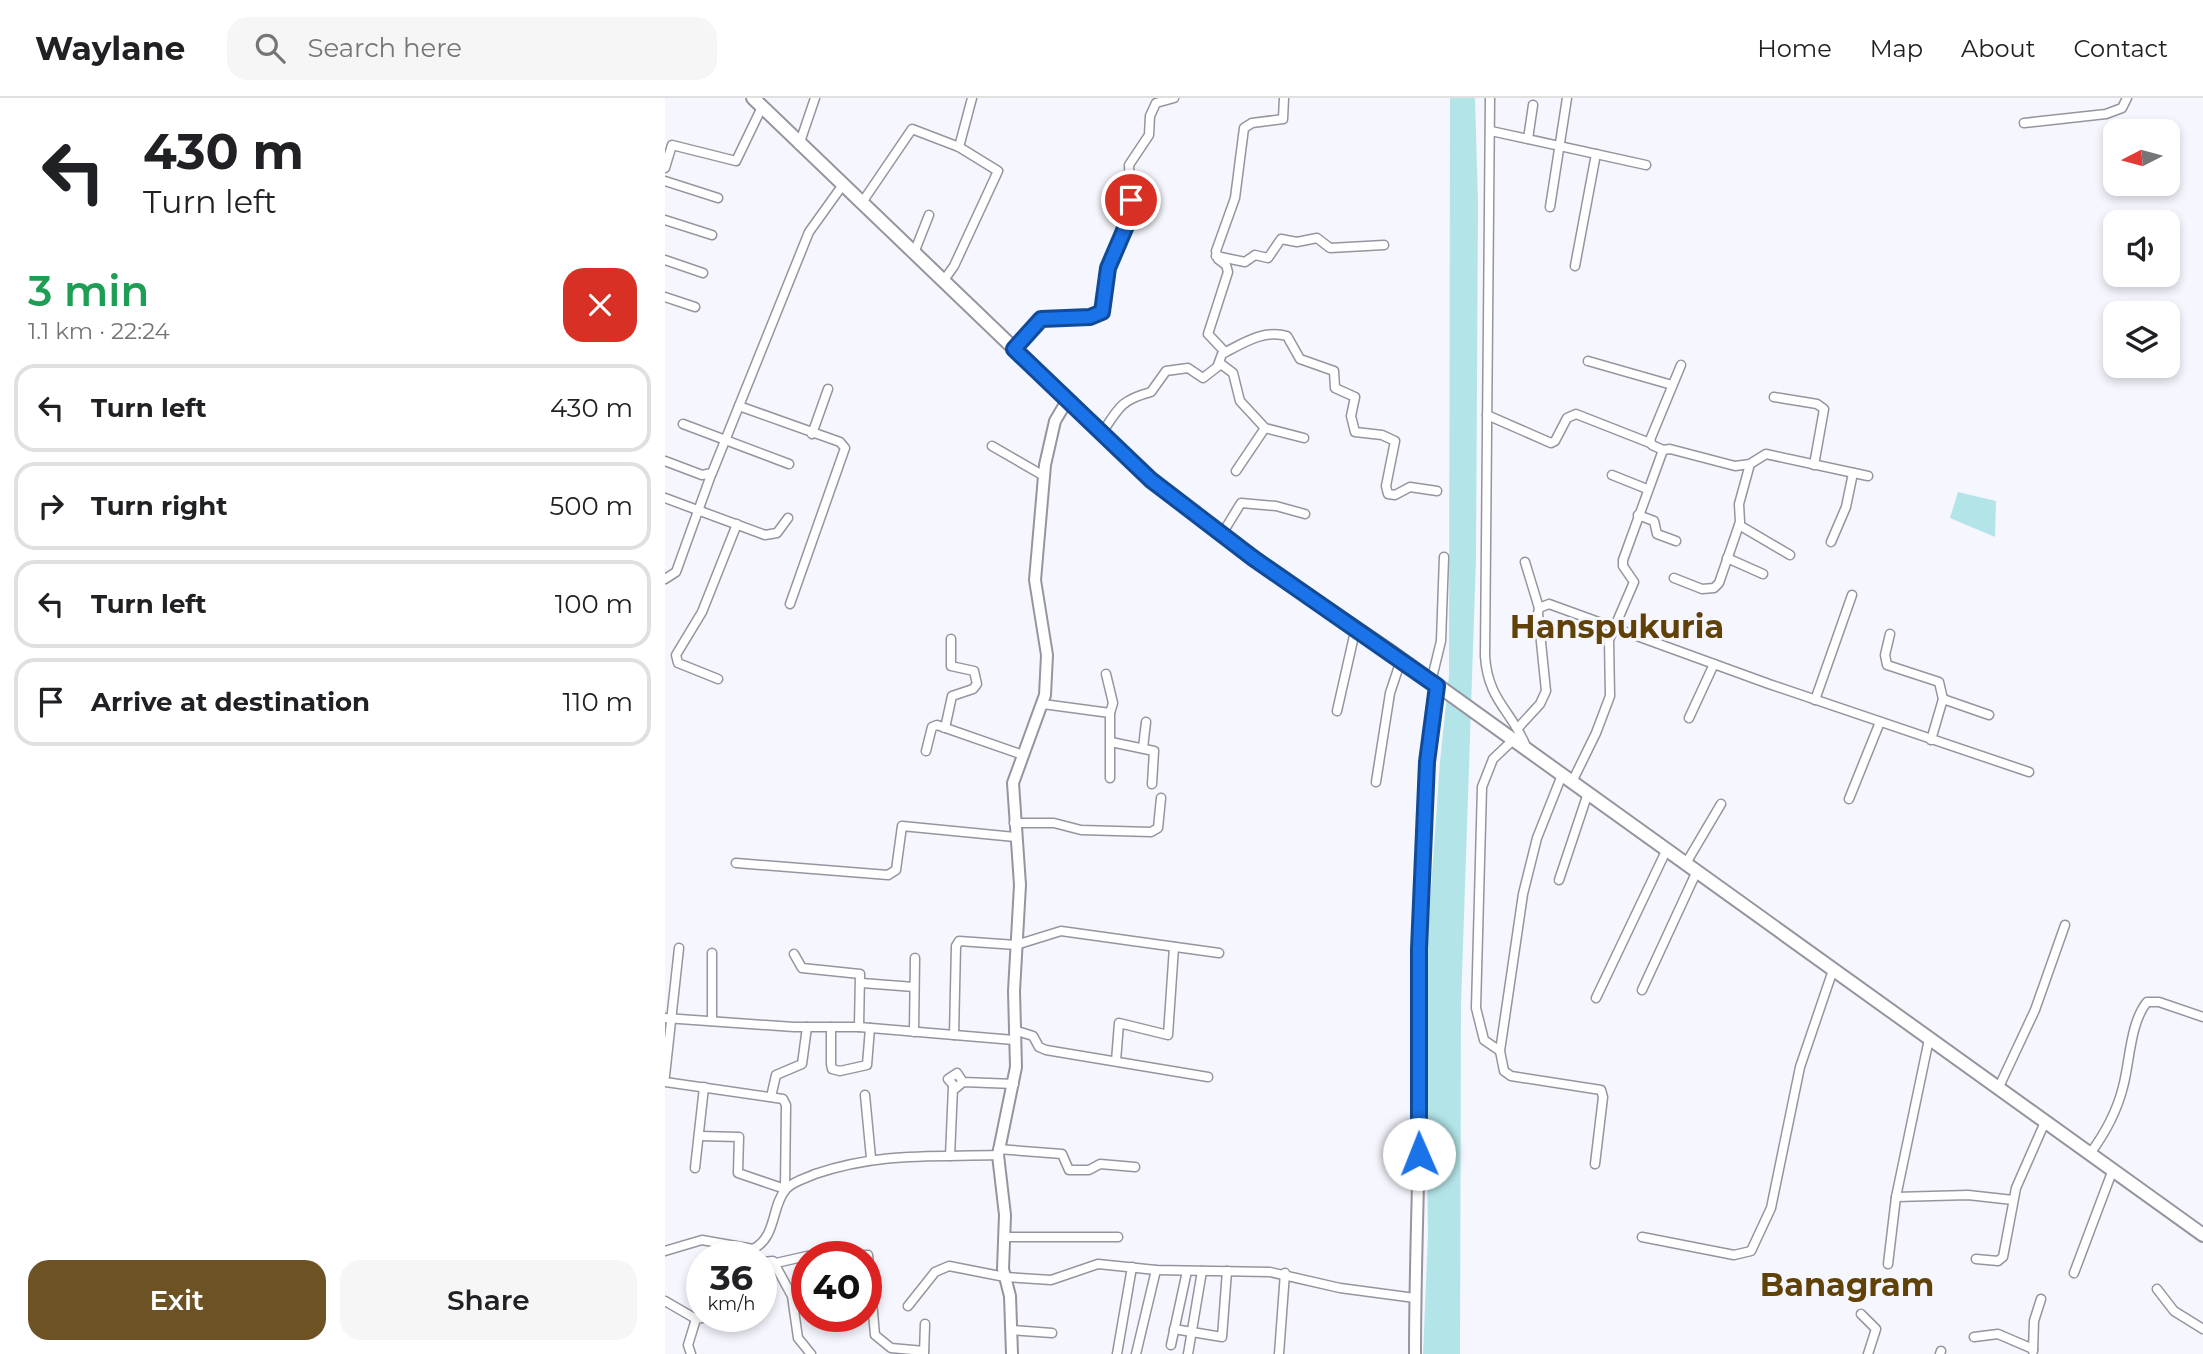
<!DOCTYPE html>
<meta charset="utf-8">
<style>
:root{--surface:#fff;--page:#f6f6f6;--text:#202124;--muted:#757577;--line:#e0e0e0;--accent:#6d5224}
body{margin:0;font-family:Montserrat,sans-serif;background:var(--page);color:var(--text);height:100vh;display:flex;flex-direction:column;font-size:26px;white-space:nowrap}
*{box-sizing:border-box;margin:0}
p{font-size:23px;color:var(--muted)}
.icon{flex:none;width:38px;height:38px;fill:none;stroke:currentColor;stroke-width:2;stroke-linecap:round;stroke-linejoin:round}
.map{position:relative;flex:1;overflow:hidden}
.panel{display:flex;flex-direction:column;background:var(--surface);width:665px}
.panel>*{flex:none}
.top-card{background:#fff;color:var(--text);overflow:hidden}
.needle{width:46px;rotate:264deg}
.fabs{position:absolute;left:1438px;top:21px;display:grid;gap:14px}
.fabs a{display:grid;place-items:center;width:77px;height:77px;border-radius:14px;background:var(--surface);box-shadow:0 4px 10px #0003;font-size:35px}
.speed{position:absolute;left:21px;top:1143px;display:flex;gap:14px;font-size:35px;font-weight:700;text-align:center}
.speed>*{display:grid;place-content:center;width:91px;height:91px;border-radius:50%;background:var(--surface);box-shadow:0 4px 10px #0003;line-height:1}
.speed small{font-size:18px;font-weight:400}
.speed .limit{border:10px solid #d22;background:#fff;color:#111}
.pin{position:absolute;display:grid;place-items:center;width:60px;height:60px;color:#fff;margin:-30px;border:4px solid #fff;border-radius:50%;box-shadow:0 2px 7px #0007}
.me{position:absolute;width:77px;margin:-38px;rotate:359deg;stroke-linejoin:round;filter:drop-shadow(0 0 5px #0008)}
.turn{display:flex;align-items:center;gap:24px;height:147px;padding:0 28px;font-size:32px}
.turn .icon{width:91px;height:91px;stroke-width:2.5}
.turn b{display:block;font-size:49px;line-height:60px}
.round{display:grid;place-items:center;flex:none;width:74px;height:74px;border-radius:21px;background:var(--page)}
.summary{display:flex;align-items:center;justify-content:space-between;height:119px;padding:0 28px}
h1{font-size:42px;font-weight:600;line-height:52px;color:#1e9e55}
.button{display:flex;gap:14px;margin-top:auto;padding:14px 28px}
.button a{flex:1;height:80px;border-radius:21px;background:var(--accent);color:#fff;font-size:28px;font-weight:600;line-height:80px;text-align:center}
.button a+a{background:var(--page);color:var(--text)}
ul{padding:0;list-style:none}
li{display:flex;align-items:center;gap:21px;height:88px;margin:0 14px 10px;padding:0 14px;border:4px solid var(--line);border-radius:21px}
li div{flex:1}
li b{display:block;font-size:26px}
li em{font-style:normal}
header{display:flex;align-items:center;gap:42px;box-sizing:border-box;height:98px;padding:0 35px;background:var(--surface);border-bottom:2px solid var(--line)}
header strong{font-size:33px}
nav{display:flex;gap:38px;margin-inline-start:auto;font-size:24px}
.search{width:490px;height:63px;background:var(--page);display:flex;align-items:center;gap:18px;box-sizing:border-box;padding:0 24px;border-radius:21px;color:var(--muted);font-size:26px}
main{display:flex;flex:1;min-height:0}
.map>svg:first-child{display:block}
</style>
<header>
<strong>Waylane</strong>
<div class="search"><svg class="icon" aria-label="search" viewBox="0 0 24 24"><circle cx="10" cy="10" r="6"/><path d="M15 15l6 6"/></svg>Search here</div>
<nav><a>Home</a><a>Map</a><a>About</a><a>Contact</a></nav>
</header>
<main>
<section class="panel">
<div class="top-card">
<div class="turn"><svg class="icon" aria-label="left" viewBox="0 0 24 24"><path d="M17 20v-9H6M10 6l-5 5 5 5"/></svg><div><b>430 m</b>Turn left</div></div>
</div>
<div class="summary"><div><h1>3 min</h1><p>1.1 km · 22:24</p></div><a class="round" style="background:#d93025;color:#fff"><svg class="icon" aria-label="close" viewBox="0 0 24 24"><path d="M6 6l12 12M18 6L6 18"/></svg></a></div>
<ul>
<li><svg class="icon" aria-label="left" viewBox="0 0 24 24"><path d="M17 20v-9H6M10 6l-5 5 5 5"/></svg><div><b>Turn left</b></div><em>430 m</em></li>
<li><svg class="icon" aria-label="right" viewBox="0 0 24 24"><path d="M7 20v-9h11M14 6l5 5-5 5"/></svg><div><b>Turn right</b></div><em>500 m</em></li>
<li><svg class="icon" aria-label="left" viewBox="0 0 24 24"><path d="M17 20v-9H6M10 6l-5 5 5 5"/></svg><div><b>Turn left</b></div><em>100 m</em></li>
<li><svg class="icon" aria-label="arrive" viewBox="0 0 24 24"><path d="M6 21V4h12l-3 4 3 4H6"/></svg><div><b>Arrive at destination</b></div><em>110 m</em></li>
</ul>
<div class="button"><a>Exit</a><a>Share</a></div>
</section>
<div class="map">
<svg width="1538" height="1256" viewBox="0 0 1538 1256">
<rect width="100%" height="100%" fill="#f5f6fe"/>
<g fill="#b3e5e8">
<path d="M785 0H810L813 105 811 461 796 907 795 1256H758L763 1136 759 891 775 663 784 578Z"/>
<path d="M1293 394 1331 403 1330 439 1285 420Z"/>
</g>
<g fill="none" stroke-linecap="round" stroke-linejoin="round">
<g stroke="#94959e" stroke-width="11">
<g id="minor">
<path d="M825 0 820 558C823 604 848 613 862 651"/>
<path d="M1359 25 1441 16 1457 10 1462 0"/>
<path d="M826 33 981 67"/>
<path d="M863 41 868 7"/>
<path d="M134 47 150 0"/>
<path d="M294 49 307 0"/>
<path d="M0 70 7 47 71 63 97 9"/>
<path d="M0 83 53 100"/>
<path d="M196 106 247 31 294 49 333 73 289 168 279 182"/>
<path d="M885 109 902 0"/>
<path d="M0 122 47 137"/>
<path d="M249 155 264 117"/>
<path d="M551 158 580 164 590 157 603 160 616 141 632 144 652 140 665 150 719 147"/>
<path d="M0 162 38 175"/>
<path d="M910 168 931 56"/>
<path d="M0 199 30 209"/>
<path d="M349 251 376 221 425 219 437 213 443 170 466 114 464 67 484 37 485 18 491 5 509 0"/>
<path d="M560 254 543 236 563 174 561 167 553 161 551 153 570 100 579 30 587 25 618 21 619 0"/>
<path d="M923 263 1007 287"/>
<path d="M553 267 557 256C577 246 598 231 622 238L635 261 669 273 670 290 690 299 686 318 690 334 717 337 730 343 721 388 723 396 730 397 745 389 772 393"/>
<path d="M1109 299 1152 306 1159 311 1149 367"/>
<path d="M74 308 175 344 180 350 125 506"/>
<path d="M822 317 886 345 890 343 902 320 911 316 985 345"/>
<path d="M18 326 124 366"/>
<path d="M437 335C454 309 456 302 486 294L501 273 523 270 538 280 556 266 568 275 575 303 600 330 639 340"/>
<path d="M147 336 163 291"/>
<path d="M327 348 379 378"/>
<path d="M998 352 987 347 985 342 1016 267"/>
<path d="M0 363 37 377 47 375 144 134 177 88"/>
<path d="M571 373 600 330"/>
<path d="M947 377 982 391"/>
<path d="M0 400 100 437 112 435 123 420"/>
<path d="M973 417 989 423 992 436 1011 443"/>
<path d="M1074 427 1125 457"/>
<path d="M557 436 576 405 611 408 640 416"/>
<path d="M1166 444 1181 409 1188 375"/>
<path d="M1062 460 1098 476"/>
<path d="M860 464 874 510"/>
<path d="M1009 480 1037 491 1049 490 1054 485 1075 424 1074 406 1085 366"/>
<path d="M0 481 11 474 46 377"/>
<path d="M1225 536 1220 557 1222 567 1274 584 1278 601 1266 642"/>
<path d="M441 576 448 605 445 615"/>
<path d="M53 581 13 565 11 557 37 514 72 426"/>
<path d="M766 584 776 543 779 459"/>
<path d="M1278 601 1324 617"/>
<path d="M1150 602 1187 497"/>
<path d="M378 606 445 615V680"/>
<path d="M672 613 691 529"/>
<path d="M1024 620 1049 566"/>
<path d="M280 630 287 598 308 591 312 586 309 573 286 568V541"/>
<path d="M853 630 875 606 881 593 873 515 874 510 884 506 1104 586 1364 674"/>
<path d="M446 644 489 653 487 686"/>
<path d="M478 650 481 624"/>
<path d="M261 653 267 629 272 627 358 657"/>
<path d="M897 677 872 740 858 796 835 953 839 973 846 978 936 992 938 999 930 1066"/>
<path d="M711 684 725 595 736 562"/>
<path d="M907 684 931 635 945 598 944 542 969 484 958 468V462L998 352 1005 351 1070 368 1085 366 1101 356 1203 378"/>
<path d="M1184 701 1215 624"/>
<path d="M349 725H389L416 732 486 734 493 730 496 700"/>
<path d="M71 765 223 777 231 772 237 728 350 739"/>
<path d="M1020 767 1056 706"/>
<path d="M894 782 923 695"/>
<path d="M129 856 137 870 195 876 194 929"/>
<path d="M197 885 249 889"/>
<path d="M977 892 1031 775"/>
<path d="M931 900 1001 753"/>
<path d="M0 920 129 929H194L349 942"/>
<path d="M47 923V855"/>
<path d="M166 929V966L167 971 175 973 202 967 205 930"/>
<path d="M349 932 368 938 374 949 381 952 543 979"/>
<path d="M249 934 250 860"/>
<path d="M289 937 291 848 294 843 351 847 396 833 554 855"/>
<path d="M835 953 819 942 811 910 817 689 828 661 847 643"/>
<path d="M451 963 454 925 503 937 509 849"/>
<path d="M0 978 14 850"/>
<path d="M0 984 118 1001 121 1007 120 1091 73 1075 74 1039 34 1038"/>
<path d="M298 984 292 975 283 981 291 990 298 984 349 986"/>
<path d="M1333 991 1370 912 1400 827"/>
<path d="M200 997 206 1060"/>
<path d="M106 999 111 977 137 966 142 929"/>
<path d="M333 1051 397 1056 404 1072H424L435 1066 470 1069"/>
<path d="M1424 1057C1439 1037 1452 1013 1458 989 1465 963 1465 925 1482 904H1494L1538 919"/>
<path d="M285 1058 288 989"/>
<path d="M30 1070 39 989"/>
<path d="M1231 1099 1303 1097 1348 1102"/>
<path d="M340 1139H453"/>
<path d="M977 1139 1069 1157 1086 1153 1106 1110 1135 969 1168 872"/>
<path d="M0 1153 37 1142 88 1151C112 1139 106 1108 121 1091 128 1083 142 1080 150 1076 214 1054 267 1059 333 1057"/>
<path d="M1311 1161 1333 1163 1338 1159 1351 1090 1380 1024"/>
<path d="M96 1164 108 1163 127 1198 133 1240 146 1256"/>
<path d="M111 1165 142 1158 203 1157 210 1237 226 1250 259 1253"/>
<path d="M1223 1166 1231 1099 1264 941"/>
<path d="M1409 1175 1447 1074"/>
<path d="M1492 1191 1509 1213 1538 1231"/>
<path d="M0 1203 31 1221"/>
<path d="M243 1208 270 1174 284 1168 340 1179 386 1182 433 1166 491 1172 605 1174 675 1190 750 1200"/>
<path d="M1196 1216 1211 1231 1203 1256"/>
<path d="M509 1231 557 1239 562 1173"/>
<path d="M346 1232 387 1235"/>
<path d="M1309 1239 1333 1236 1368 1251"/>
<path d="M506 1247 522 1173"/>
<path d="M1368 1253 1369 1223 1376 1201"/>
<path d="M26 1256 23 1247 31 1221 49 1218"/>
<path d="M259 1256 260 1226"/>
<path d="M452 1256 467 1169"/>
<path d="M471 1256 491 1172"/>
<path d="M523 1256 537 1173"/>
<path d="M614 1256 620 1175"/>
<path d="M1275 1256 1276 1253"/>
</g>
</g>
<g stroke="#94959e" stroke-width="14">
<g id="tertiary">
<path d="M347 1256 345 1198 338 1171 340 1117 333 1057 351 969 349 893 355 787 348 685 380 597 382 557 370 482 380 367 390 323 403 301"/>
<path d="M750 1256C750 1166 754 1076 755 985 755 853 753 719 772 588"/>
</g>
</g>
<g stroke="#94959e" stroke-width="16">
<path id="secondary" d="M88 0 486 382 588 460 722 551 1538 1137"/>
</g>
<use href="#minor" stroke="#fff" stroke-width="8"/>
<use href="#tertiary" stroke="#fff" stroke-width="10"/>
<use href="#secondary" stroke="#fff" stroke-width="12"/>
</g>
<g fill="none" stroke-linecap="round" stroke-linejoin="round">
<g stroke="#114b97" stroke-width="18">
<path id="route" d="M466 102 464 121 443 170 437 214 425 219 376 221 349 251 486 382 588 460 772 588 762 664 754 851V1056"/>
</g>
<use href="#route" stroke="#1a73e8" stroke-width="12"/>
</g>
<g text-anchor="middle" stroke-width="6" stroke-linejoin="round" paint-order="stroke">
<g font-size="32" font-weight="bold" fill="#604208" stroke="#f5f6fe">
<text x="952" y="540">Hanspukuria</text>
<text x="1182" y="1198">Banagram</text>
</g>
</g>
</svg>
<div class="fabs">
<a><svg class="needle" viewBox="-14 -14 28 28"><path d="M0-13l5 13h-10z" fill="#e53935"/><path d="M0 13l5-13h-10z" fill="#757577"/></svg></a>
<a><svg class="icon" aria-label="sound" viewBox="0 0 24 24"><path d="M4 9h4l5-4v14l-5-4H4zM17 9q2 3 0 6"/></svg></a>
<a><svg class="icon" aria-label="layers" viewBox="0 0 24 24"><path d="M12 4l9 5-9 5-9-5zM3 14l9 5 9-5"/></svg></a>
</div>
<div class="speed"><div>36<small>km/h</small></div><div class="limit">40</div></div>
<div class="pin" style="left:466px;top:102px;background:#d93025"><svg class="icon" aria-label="arrive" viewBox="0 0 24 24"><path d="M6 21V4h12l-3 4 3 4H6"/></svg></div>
<svg class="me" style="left:754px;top:1056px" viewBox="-20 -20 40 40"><circle r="19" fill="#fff"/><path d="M0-13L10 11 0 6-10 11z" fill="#1a73e8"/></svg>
</div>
</main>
